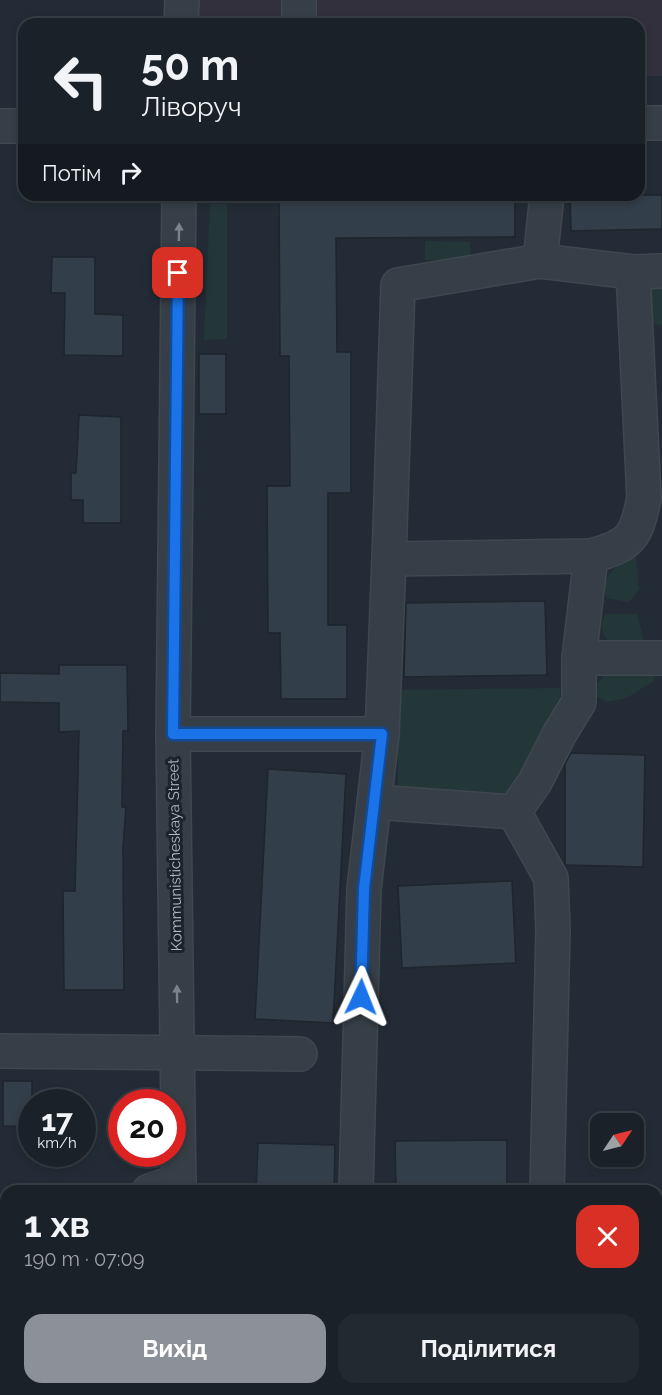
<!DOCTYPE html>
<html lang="uk">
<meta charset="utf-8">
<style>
:root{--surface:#1a2128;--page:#232930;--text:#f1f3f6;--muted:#9fa3a8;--line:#383e45;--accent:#8c9099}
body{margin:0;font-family:Raleway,sans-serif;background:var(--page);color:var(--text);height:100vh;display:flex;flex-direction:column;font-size:22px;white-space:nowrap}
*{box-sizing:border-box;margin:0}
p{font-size:20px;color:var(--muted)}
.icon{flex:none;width:33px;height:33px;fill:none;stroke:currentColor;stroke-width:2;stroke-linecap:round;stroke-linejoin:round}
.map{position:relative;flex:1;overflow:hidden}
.drawer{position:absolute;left:0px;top:1185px;width:663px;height:210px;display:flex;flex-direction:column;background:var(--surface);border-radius:18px 18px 0 0;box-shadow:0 3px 9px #0003,0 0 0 2px var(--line)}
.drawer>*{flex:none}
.top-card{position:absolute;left:18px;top:18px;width:627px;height:183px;border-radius:18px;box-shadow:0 3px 9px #0003,0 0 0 2px var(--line);background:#1a2128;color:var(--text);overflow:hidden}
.needle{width:39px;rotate:55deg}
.fabs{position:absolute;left:590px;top:1113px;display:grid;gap:12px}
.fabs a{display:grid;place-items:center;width:54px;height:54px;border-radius:12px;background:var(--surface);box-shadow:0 3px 9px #0003,0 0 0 2px var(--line);font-size:30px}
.speed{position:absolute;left:18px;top:1089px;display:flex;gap:12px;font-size:30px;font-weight:700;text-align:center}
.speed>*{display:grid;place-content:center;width:78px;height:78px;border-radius:50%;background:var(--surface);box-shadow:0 3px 9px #0003,0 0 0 2px var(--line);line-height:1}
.speed small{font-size:15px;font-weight:400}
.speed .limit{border:9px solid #d22;background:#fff;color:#111}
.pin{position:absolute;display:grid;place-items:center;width:51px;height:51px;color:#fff;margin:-26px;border-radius:12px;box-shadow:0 3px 9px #0006}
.me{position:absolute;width:66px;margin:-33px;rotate:2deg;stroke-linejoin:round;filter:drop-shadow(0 0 4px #0008)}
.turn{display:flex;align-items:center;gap:21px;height:126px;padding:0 24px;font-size:27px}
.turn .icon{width:78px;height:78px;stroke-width:2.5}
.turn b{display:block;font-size:42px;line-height:51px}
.then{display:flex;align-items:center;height:57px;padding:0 24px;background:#0003;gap:12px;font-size:22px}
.round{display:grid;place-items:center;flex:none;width:63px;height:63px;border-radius:18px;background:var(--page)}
.head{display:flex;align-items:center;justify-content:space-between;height:102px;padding:0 24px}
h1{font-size:36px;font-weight:700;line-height:45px}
.primary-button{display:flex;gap:12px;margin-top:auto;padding:12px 24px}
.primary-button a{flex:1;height:69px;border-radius:18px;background:var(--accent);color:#fff;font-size:24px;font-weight:700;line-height:69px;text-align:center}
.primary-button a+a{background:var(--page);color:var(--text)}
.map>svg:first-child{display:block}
</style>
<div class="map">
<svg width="662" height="1395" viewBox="0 0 662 1395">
<rect width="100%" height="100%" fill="#232c36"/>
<path fill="#31303c" d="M196 0H662V76H639V24H196Z"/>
<g fill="#243738">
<path d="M210 204H227V339L204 340Z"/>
<path d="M425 241 470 242 471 260H425Z"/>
<path d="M662 276V324L660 326 650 321 647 283Z"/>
<path d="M636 557 639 589 629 602 607 598C597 577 619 563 636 557Z"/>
<path d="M605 614H637L647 655C626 649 592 644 605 614Z"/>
<path d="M656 663 654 681 626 698 607 702 596 696 594 687 606 674Z"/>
<path d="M560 688C565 728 528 770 504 799L398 791V690Z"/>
</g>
<g fill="#323e4a" stroke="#1d252e" stroke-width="1.5">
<path d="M279 195H515V237L336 238 337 352H351V493H328V625H347V699H281L280 633H268L267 486H290L289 356H280Z"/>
<path d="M570 195H662V229L571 231Z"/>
<path d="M52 257H95V314L123 315V356L64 355 65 293H51Z"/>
<rect x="199" y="354" width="27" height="60"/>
<path d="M79 415 121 417V523H83V500H71V473H76Z"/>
<path d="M545 601 547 675 404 677 406 603Z"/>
<path d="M59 665H127L128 731H123L122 807H126L123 849 124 990H64L63 891H75L79 731 59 732V703L0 702V673L59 674Z"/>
<path d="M571 753 645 755 643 867 565 865V764Z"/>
<path d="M268 769 346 774 333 1023 255 1019Z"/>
<path d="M512 881 516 963 402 968 398 886Z"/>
<path d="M3 1081H32V1127L3 1126Z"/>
<path d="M507 1140V1191H396L395 1141Z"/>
<path d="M258 1143 335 1145 334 1191H256Z"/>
</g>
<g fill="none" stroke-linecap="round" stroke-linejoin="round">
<g stroke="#3f4750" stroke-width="36">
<g id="minor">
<path d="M299 0V24"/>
<path d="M181 24 182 0"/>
<path d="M639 123H662"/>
<path d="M0 126H24"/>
<path d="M540 261 633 272 644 498C636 538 631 545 591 556L389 559 398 285Z"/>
<path d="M540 261 547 195"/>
<path d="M633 272 662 271"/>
<path d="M579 658H662"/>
<path d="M173 734H382L389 559"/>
<path d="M374 802 514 812"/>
<path d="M0 1051 300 1054"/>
<path d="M149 1191 179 1181"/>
<path d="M179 1191 173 734 179 195"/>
<path d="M356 1191 364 889 382 734"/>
<path d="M547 1191 553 929 551 878 514 812 535 782 560 733 579 702V658L591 556"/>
<path d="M657 1308H662"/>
<path d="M29 1389 32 1395"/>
<path d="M177 1395V1389"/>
</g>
</g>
<use href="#minor" stroke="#363e47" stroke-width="33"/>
</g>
<defs><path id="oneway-solid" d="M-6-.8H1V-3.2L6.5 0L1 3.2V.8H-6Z" transform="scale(1.5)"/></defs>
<g fill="#7a828b">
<use href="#oneway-solid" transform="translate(179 232) rotate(-89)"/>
<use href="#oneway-solid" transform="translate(177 994) rotate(-91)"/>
</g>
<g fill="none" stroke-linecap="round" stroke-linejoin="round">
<g stroke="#114b97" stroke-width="15">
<path id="route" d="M178 273 173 734H382L364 889 361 997"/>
</g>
<use href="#route" stroke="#1a73e8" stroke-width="10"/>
</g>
<g text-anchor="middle" stroke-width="6" stroke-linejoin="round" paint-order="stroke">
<g font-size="15" fill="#b1b9c3" stroke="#1b232c">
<text transform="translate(175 855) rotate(-91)" y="5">Kommunisticheskaya Street</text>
</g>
</g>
</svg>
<div class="fabs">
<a><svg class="needle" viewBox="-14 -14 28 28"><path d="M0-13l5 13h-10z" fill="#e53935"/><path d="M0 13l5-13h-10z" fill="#9fa3a8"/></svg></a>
</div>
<div class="speed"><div>17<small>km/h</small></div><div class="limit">20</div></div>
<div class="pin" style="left:178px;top:273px;background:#d93025"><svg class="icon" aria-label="arrive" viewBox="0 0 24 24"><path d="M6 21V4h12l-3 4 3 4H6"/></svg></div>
<svg class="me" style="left:361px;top:997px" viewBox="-20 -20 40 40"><path d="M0-17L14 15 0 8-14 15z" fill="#1a73e8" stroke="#fff" stroke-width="4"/></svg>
<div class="top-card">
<div class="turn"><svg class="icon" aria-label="left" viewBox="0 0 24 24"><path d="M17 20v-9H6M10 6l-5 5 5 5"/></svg><div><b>50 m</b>Ліворуч</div></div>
<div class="then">Потім<svg class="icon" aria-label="right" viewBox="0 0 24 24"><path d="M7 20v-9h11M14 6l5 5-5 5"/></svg></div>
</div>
<section class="drawer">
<div class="head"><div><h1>1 хв</h1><p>190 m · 07:09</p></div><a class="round" style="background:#d93025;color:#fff"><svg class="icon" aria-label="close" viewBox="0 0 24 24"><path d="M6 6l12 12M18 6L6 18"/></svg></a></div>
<div class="primary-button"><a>Вихід</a><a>Поділитися</a></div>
</section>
</div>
